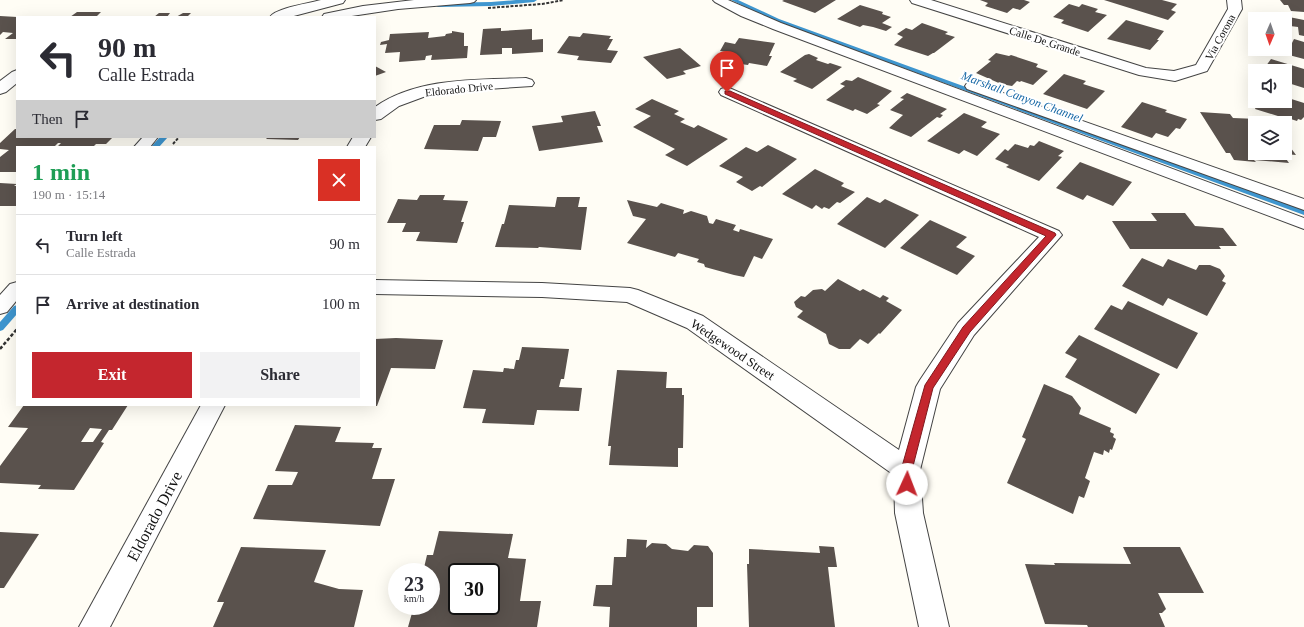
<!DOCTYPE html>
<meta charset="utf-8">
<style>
:root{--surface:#fff;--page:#f2f2f3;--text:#2b2b33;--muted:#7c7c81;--line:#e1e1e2;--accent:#c4262e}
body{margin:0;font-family:"Times New Roman",serif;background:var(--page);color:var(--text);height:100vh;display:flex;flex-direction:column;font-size:15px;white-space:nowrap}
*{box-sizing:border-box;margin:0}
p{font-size:13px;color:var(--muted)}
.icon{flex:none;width:22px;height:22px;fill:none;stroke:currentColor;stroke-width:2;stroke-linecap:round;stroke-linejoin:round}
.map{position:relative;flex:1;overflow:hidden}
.details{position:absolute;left:16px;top:146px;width:360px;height:260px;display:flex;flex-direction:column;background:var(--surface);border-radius:0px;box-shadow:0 4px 16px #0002}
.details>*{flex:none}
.guide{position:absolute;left:16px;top:16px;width:360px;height:122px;border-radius:0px;box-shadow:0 4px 16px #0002;background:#fff;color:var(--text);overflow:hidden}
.needle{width:26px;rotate:182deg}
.fabs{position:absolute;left:1248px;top:12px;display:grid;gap:8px}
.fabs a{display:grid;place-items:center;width:44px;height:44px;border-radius:0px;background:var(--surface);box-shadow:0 4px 16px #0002;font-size:20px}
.speed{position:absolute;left:388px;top:563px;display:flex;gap:8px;font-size:20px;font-weight:700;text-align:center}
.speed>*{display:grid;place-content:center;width:52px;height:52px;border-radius:50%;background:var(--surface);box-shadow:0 4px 16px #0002;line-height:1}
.speed small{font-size:10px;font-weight:400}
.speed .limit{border:2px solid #111;border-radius:6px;background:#fff;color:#111}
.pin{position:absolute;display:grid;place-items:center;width:34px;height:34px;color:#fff;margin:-41px -17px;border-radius:50% 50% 50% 0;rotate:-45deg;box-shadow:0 0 4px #0007}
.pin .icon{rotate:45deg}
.me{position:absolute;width:44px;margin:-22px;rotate:2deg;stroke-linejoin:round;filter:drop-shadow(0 0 3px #0008)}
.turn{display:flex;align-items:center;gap:14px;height:84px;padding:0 16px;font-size:18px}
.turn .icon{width:52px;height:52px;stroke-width:2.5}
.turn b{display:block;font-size:28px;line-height:34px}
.then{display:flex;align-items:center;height:38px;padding:0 16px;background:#0003;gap:8px;font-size:15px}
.round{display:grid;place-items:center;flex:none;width:42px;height:42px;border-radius:0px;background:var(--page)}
.head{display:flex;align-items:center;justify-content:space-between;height:68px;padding:0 16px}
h1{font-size:24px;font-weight:600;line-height:30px;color:#1e9e55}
.button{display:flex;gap:8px;margin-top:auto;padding:8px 16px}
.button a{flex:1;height:46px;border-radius:0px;background:var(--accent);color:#fff;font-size:16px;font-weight:600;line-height:46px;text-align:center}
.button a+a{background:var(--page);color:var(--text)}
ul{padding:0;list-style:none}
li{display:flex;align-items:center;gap:12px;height:60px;padding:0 16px;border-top:1px solid var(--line)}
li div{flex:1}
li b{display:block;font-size:15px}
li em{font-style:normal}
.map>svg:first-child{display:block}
</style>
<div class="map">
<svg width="1304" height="627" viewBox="0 0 1304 627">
<rect width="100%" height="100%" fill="#fffdf5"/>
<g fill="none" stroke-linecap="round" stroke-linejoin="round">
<g fill="#3f96cf" fill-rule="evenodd">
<path d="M516 0H537L534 2 491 6 438 7 435 5 438 3 491 2Z"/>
<path d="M731 0H738L779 19 1304 210V215L775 21Z"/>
<path d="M160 137H168L159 147H151Z"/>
<path d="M17 305V314L3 330 0 331V322L14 306Z"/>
</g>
</g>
<g fill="#5a524d" fill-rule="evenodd">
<path d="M784 0H836L815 13 782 1Z"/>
<path d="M980 0H1024L1030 2 1020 10 1013 8 1007 13 985 6 988 3Z"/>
<path d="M1104 0H1162L1177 4 1171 10 1176 12 1168 20Z"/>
<path d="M1280 0H1304V12L1291 11 1288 5H1284Z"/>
<path d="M1069 4 1079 7 1082 4 1098 9 1095 12 1107 15 1088 32 1061 23 1064 20 1053 17Z"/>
<path d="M860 5 883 12 882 14 891 17 882 23 892 27 886 31 873 27 863 25 860 27 837 19Z"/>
<path d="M77 12H101L96 17H70Z"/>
<path d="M159 13H170L167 17H154Z"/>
<path d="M183 13H191L187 17H176Z"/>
<path d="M0 16 17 17V39H5L13 33 3 32 0 35Z"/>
<path d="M1289 17 1304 20V36L1299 35 1298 27 1290 26Z"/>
<path d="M1126 20 1164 31 1157 40H1159L1150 50 1107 39Z"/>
<path d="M922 23 948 32 945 34 955 37 934 53H933L928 56 894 45 903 37 897 34 906 28 912 30Z"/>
<path d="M501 28V31L532 29V40L543 39V52L512 54V48H502V54L480 55 483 29Z"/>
<path d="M452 31 464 33V46H468L467 58 431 60 432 55 426 56 425 60 399 62 400 52 385 53 387 44 380 45 381 42 389 40 390 34 429 32 428 38 445 36 446 34 452 33Z"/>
<path d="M583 33 611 36 609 39H613L607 50 618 51 611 63 577 60 579 56 557 53 569 36 580 37Z"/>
<path d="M739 38 775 43 769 56H772L767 66 749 63 748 65 726 62 730 52 720 51 725 42 735 44Z"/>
<path d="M1294 39 1304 42V59L1270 50 1271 49H1285V41L1292 43Z"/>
<path d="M680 48 701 66 683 71 686 74 667 79 643 57Z"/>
<path d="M996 53 1009 56 1011 55 1038 64 1036 67 1048 71 1033 85 1021 81 1020 82 1017 81 1012 86 1001 84 976 73 991 61 988 60Z"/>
<path d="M809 54 818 58 816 60 828 64 830 63 842 67 812 89 793 81 797 79 780 72 805 55Z"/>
<path d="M1271 59 1304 69V88L1285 82V71L1263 70Z"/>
<path d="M375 66 386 72 375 76Z"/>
<path d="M1064 74 1086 81 1083 84 1105 91 1087 109 1043 94Z"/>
<path d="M858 77 892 91 877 104 880 105 867 114 855 109 853 111 826 100 845 86 840 84 846 80 852 81Z"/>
<path d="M907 93 947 109 940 114 943 115 940 118 937 117 911 137 889 128 903 115 890 110 904 99 900 98Z"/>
<path d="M1285 97 1304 103V117L1301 120 1298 119 1297 121 1281 116V117L1255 109 1257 104 1252 102 1255 98V101H1285Z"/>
<path d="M652 99 679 111 674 114 685 119 680 122 694 128 698 125 728 139 687 166 665 155 675 149 633 127 651 116 635 109Z"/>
<path d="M1142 102 1167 110 1165 112 1187 119 1180 129 1176 128 1168 137 1156 133 1152 138 1121 127Z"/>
<path d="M595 111 601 126H597L603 142 539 151 532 126 563 122 561 116Z"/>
<path d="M1200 112 1230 114 1233 118 1258 119 1260 123H1255V153H1282L1289 163 1254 160 1256 162 1234 160 1230 153H1226Z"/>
<path d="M964 113 987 122 981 127 1000 134 977 156 964 150 959 154 927 141Z"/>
<path d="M462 120 501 121 496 137H483L478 151 424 149 434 125H460Z"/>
<path d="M15 129H17V137H113L106 144H96L94 146H58L61 143H58L54 147H17V172H0V157L9 150 0 149V143Z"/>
<path d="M268 137H300L298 140 266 139Z"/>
<path d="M1285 140 1296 155 1285 154Z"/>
<path d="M1039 141 1064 151 1058 156 1062 157 1039 181 1006 167 1009 165 995 159 1005 149 1008 151 1015 144 1028 148 1030 145 1034 146Z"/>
<path d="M768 145 797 159 762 187 760 186 752 191 736 182 743 177 719 166 746 147 757 152Z"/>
<path d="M1080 162 1132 182 1113 206 1087 195 1083 200 1056 188Z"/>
<path d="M815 169 844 183 841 186 855 192 840 203 837 202 829 209 824 207 822 209 816 205 812 209 782 194Z"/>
<path d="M0 183 17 184 14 186H17L16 206H0Z"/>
<path d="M420 195H445L443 200 468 201 461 222H464L457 243 416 241 420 232H402L406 223H387L398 199 417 200Z"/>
<path d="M557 197H580L578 207H587L581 250 539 247 538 248 495 247 502 224H504L509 205 555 207Z"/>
<path d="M867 197 880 203 885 199 919 215 885 248 837 224Z"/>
<path d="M627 200 657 207 661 203 684 210 683 214 691 211 707 216 709 223 713 224 716 219 736 225 733 230 739 232 740 229 773 239 762 259 754 256 744 277 734 275 705 267 704 264 697 262 699 259 678 253 675 257 627 243 646 219 633 216Z"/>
<path d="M1151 213H1185L1195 226 1223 228 1237 246H1219L1221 249H1130L1112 221H1157Z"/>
<path d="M930 220 967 237 956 247 975 256 957 275 900 248Z"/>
<path d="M1142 258 1163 267 1168 259 1196 270 1199 265H1210L1220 269 1225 276 1222 281 1226 283 1207 316 1168 298 1163 306 1122 286Z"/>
<path d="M838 279 860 291 863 289 880 298 883 295 889 298 886 301 902 310 880 334 879 333 868 344 860 339 850 349H839L829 344 826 334 797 317 803 311 796 307 794 302 801 296 805 297 813 290 822 289 825 291Z"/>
<path d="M1128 301 1198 333 1177 369 1094 329 1111 305 1122 310Z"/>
<path d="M1079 335 1160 374 1136 414 1065 377 1077 359 1065 353Z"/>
<path d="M396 338 443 340 435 369 391 368 377 406H371V405H375V339Z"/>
<path d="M522 347 569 349 564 379H561L559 387 582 388 579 411 537 410 534 425 482 423 486 409 463 408 473 370 503 372 504 368 514 369 516 360H519Z"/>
<path d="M617 370 667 372 666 388H682V395H684L683 448H678V467L609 465 611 446H608Z"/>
<path d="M1044 384 1072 396 1081 408 1079 414 1111 428 1110 432 1114 434 1113 437 1116 439 1112 450 1110 449 1109 453 1104 450 1103 455 1094 452 1085 478 1090 481 1084 498 1079 496 1073 514 1007 483 1026 439 1022 437Z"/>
<path d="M24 405H128L112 430H109L101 442 104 443 74 490 38 489 41 485 0 483V466L28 428 8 427ZM90 428 102 429 93 442H81Z"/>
<path d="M295 425 341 427 335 442 374 443 372 448H382L372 479H395L380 526 253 519 268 485H292L298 472 275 471Z"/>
<path d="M439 531 513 534 508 558 526 559 520 601H541L537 627H408L414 606H431V572H423L427 555H433ZM457 572H491V606H457Z"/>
<path d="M0 532 39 534 4 588H0Z"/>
<path d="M627 539 647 540 646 548 652 543 666 544 672 549 688 551 694 545 708 546 713 553V607H697V627H609L610 607 593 606 596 585H612L614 557H626Z"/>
<path d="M819 546 834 547 837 567H828L835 627H749L747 564H749V549L820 553Z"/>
<path d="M241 547 326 550 314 582 339 589 363 590 354 627H213L224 602H217Z"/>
<path d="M1123 547H1180L1204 593H1158L1166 609 1162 613H1159L1165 627H1088L1087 625 1045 624 1025 564 1055 565 1054 563 1131 564Z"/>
</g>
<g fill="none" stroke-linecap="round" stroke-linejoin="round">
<g stroke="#444" stroke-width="2">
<g id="service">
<path d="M414 0H476L474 2 470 3 398 9 345 17H322L324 14 363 6Z"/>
<path d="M713 0H728L781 23 1304 218V229L773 29 741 16 715 2Z"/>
<path d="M972 82 1304 199V210L967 89 965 86 967 83Z"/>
<path d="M143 137H158L150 147H134Z"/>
<path d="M17 282V300L7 312 0 314V295L10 284Z"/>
</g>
</g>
<g stroke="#444" stroke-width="2">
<g id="minor">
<path d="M321 0H345L343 3 290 17H270C276 8 310 3 321 0Z"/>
<path d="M910 0H931L1146 68 1174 71 1196 65 1228 9 1227 0H1241L1242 9 1207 71 1175 81 1139 75 912 3Z"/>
<path d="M17 70V83L6 92 0 94V81L12 72Z"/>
<path d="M526 78 532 80 534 83 532 86 458 91 426 96 399 106 381 119 375 120V107C418 77 476 80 526 78Z"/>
<path d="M727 87 1059 231 1062 235 974 335 940 389 920 470 923 513 949 627H919L895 513 894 475 687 328 627 302 542 297 375 294V280L542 283 630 288 638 290 703 316 899 450 916 387 920 380 958 323 1039 237 721 95 719 92 721 89Z"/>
<path d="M353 137H371L365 147H347Z"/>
<path d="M201 405H225L110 627H79Z"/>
</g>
</g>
<g stroke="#333" stroke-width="2" stroke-dasharray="3 1.5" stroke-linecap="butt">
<path d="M488 8 542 4 564 0"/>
<path d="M173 144 179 137"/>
</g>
<path stroke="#333" stroke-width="2.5" stroke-dasharray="3.5 2" stroke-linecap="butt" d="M0 349 17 329"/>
<use href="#service" fill="#fff" fill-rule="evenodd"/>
<use href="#minor" fill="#fff" fill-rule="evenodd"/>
</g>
<path fill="#c4262e" stroke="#7f191e" d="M725 91H730L1055 233 1056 235 970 332 933 388 912 470 913 484 911 487 907 489 904 487 902 484 901 470 925 385 963 327 1046 236 725 94Z"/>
<g text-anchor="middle" stroke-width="4" stroke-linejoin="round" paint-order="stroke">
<g font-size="11" fill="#111" stroke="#fff">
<text transform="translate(1220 37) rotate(-61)" y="4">Via Corona</text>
<text transform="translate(1045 41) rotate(18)" y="4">Calle De Grande</text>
<text transform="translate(459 89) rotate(-6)" y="4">Eldorado Drive</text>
</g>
<g font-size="12" font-style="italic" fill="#1768a6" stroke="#fff">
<text transform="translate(1022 97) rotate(20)" y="4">Marshall Canyon Channel</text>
</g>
<g font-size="13" fill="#111" stroke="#fff">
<text transform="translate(733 349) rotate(34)" y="5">Wedgewood Street</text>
</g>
<g font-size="16" fill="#111" stroke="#fff">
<text transform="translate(154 516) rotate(-62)" y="6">Eldorado Drive</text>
</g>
</g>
</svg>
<div class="fabs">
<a><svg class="needle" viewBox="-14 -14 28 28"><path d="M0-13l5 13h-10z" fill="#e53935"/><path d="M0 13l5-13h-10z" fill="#7c7c81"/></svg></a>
<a><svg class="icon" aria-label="sound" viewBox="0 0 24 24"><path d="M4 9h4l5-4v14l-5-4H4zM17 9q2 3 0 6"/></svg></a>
<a><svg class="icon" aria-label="layers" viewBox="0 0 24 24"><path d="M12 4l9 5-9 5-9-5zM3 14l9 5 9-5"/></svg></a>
</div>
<div class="speed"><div>23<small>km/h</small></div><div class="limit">30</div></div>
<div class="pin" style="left:727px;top:92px;background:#d93025"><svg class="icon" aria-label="arrive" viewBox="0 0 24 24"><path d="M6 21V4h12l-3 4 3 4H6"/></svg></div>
<svg class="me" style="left:907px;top:484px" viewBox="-20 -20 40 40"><circle r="19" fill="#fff"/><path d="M0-13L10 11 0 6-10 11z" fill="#c4262e"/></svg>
<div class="guide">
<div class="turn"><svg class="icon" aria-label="left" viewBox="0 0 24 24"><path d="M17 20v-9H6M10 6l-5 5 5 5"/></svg><div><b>90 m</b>Calle Estrada</div></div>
<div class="then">Then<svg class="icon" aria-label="arrive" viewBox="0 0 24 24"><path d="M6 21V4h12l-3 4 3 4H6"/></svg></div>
</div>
<section class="details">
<div class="head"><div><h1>1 min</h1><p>190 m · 15:14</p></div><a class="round" style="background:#d93025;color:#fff"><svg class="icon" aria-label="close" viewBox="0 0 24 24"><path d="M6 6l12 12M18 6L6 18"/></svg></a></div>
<ul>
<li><svg class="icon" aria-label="left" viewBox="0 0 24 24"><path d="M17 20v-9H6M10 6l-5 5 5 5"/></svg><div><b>Turn left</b><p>Calle Estrada</p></div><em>90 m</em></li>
<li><svg class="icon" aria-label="arrive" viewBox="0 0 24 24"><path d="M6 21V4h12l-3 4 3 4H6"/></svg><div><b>Arrive at destination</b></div><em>100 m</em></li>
</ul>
<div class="button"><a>Exit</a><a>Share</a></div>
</section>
</div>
